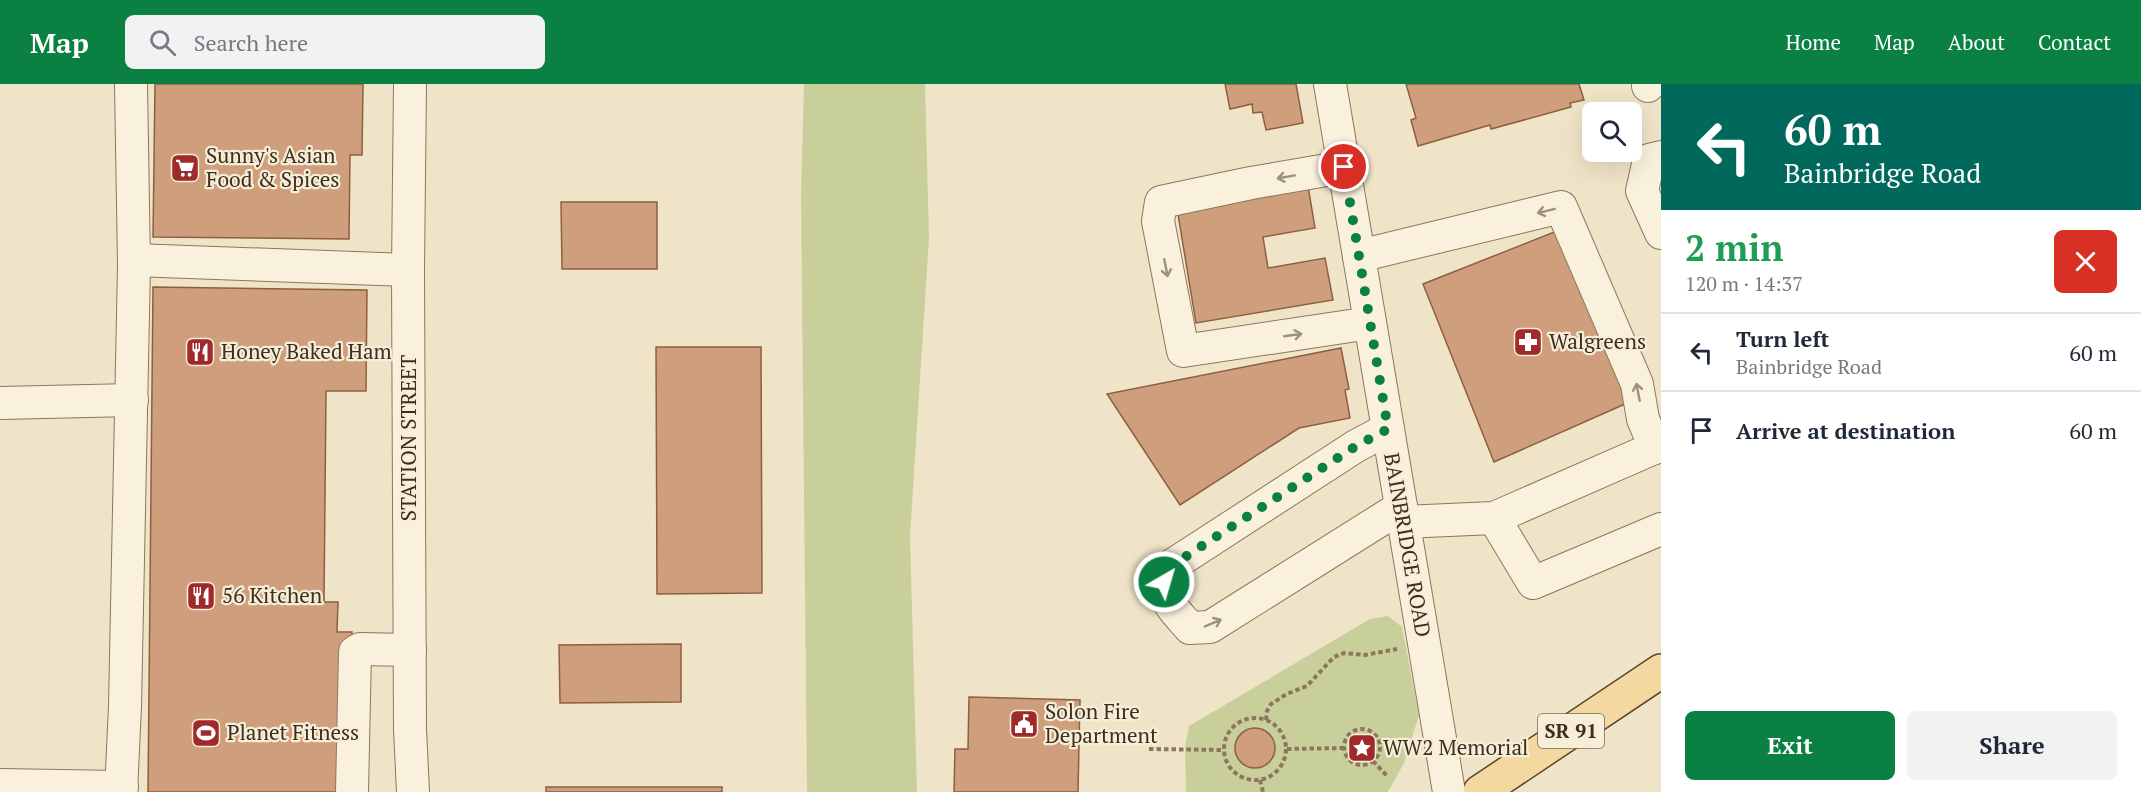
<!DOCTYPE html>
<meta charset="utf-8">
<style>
:root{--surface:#fff;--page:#f2f2f3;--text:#1f2937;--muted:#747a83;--line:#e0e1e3;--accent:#0b8043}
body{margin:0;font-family:"PT Serif",serif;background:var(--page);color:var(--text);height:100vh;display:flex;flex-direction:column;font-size:22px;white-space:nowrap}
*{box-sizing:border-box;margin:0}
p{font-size:20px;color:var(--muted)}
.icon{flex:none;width:33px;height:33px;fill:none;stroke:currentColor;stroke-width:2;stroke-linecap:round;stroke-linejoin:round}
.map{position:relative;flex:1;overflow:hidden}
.sheet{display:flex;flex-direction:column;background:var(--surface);width:480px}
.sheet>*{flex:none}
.banner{background:#00695c;color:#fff;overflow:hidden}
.controls{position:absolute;left:1582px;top:18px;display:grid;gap:12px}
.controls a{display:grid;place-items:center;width:60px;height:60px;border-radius:9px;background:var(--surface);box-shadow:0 6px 24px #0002;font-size:30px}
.pin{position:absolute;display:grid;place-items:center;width:51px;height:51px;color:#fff;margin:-26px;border:3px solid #fff;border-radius:50%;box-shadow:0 2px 6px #0007}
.me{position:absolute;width:66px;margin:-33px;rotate:38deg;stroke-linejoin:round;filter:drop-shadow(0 0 4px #0008)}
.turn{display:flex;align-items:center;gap:21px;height:126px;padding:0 24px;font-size:27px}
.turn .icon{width:78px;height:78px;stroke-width:2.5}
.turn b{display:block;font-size:42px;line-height:51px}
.round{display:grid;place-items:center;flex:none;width:63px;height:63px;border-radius:9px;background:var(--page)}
.summary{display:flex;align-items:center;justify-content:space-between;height:102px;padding:0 24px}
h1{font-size:36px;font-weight:700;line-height:45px;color:#1e9e55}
.action{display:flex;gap:12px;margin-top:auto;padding:12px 24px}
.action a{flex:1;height:69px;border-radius:9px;background:var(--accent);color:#fff;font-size:24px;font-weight:700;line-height:69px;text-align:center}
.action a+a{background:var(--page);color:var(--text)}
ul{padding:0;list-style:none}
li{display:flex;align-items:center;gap:18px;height:78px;padding:0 24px;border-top:2px solid var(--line)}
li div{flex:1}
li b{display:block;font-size:22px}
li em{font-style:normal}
header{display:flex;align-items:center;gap:36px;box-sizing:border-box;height:84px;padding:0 30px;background:var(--accent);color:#fff}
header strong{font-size:28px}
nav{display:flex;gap:33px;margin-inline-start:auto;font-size:21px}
.search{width:420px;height:54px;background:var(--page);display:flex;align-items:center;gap:15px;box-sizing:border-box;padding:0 21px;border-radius:9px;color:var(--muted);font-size:22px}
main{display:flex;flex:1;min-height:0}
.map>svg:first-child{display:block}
</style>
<header>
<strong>Map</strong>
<div class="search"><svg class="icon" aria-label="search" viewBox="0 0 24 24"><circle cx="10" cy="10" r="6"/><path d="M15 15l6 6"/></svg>Search here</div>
<nav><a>Home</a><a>Map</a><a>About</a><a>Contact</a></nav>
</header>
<main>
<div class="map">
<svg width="1661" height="708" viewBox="0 0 1661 708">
<rect width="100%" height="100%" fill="#f0e4c8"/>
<g fill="#c9cf9b">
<path d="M804 0H925L929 154 910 452 917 708H807L801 110Z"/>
<path d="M1388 532 1402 543 1419 631 1404 679 1388 708H1186L1185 663 1189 642 1370 535Z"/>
</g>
<g fill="#cf9f7d" stroke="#8d5f41" stroke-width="1.5">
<path d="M155 0H363L362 71H350L349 155 153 153Z"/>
<path d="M1225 0H1296L1303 39 1266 46 1262 28 1253 29 1252 20 1230 25Z"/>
<path d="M1406 0H1579L1584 16 1570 19 1571 23 1491 45 1490 41 1418 62 1411 36 1416 34Z"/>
<path d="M1307 96 1315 144 1263 153 1268 184 1325 174 1333 216 1196 239 1176 118Z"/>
<path d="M561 118H657V185H562Z"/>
<path d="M1562 145 1634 316 1494 378 1423 200Z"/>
<path d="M153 203 367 206 366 307H326L324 518H338L337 548H352L351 708H148Z"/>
<path d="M656 263H761L762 509 657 510Z"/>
<path d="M1341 264 1349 305 1345 306 1350 334 1299 344 1180 421 1107 310Z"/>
<path d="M681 560V618L560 619 559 561Z"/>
<path d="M969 613 1080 616 1078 708H954L955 665H968Z"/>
<circle cx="1255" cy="664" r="20"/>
<rect x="546" y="703" width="176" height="5"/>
</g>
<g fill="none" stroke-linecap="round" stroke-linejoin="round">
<g stroke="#8d765c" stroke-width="34">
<g id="minor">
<path d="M410 0 408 186 410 645 413 708"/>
<path d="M1330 0 1449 708"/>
<path d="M1648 0V2"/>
<path d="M1661 73 1649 76 1642 107 1661 149"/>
<path d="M1344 83 1251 99 1161 118 1158 137 1183 267 1370 239"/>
<path d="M1359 172 1561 123 1637 300 1643 335 1655 364"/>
<path d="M134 176 408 186"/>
<path d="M0 319 132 316"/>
<path d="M1388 345 1356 362 1171 482C1157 512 1170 521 1190 544L1210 543 1401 423"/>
<path d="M1494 434 1533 499 1661 445"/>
<path d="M1403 438 1494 434 1661 361"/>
<path d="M0 701 122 703"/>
<path d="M121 708 125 622 134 181 131 0"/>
<path d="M352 708 355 568 360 565 410 566"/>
</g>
</g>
<g stroke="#5b4430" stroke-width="36">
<path id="major" d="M1480 708 1661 587"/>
</g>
<g stroke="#8d765c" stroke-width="4" stroke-dasharray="4.5 3" stroke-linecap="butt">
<circle cx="1255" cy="665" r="31"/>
<path d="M1266 636 1267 627 1271 620 1287 610 1307 602 1334 573 1344 569 1365 571 1397 565"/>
<circle cx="1362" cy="663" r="18"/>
<path d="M1149 665 1224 666"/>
<path d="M1287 665 1344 664"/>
<path d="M1373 677 1387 692"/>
<path d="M1260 696 1263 708"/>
</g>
<use href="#minor" stroke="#faf1dc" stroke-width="32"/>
<use href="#major" stroke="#f3d9a0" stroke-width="33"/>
</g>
<defs><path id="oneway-shaft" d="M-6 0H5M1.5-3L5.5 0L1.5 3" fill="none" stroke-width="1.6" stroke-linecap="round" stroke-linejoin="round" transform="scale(1.5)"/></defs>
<g stroke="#9c907e">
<use href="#oneway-shaft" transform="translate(1286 93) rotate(170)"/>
<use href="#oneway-shaft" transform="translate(1546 127) rotate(166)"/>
<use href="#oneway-shaft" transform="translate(1166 184) rotate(79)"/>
<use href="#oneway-shaft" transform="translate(1293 251) rotate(-8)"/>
<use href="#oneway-shaft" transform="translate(1638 308) rotate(-101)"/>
<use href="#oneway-shaft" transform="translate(1213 539) rotate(-23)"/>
</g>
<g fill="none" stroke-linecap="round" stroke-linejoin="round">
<path stroke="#0b8043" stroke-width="10" stroke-dasharray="0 18" d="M1164 498 1171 482 1356 362 1388 345 1344 83"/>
</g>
<defs>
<g id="supermarket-square" transform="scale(1.5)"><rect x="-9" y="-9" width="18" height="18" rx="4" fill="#9e2a2b" stroke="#f7eed8"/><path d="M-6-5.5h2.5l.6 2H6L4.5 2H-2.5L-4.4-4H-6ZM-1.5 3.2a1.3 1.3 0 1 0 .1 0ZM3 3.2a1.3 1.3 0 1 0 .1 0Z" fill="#fff"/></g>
<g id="pharmacy-square" transform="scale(1.5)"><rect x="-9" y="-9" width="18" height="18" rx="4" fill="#9e2a2b" stroke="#f7eed8"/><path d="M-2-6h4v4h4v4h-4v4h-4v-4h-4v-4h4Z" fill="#fff"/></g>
<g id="restaurant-square" transform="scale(1.5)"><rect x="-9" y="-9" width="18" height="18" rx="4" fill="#9e2a2b" stroke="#f7eed8"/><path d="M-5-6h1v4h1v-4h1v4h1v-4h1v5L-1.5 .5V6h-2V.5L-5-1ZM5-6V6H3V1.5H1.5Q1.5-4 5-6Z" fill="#fff"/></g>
<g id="civic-square" transform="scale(1.5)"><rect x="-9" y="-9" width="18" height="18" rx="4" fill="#9e2a2b" stroke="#f7eed8"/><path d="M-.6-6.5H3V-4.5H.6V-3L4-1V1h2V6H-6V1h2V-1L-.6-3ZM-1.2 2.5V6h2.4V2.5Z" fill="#fff"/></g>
<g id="stadium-square" transform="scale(1.5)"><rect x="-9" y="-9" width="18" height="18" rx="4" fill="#9e2a2b" stroke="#f7eed8"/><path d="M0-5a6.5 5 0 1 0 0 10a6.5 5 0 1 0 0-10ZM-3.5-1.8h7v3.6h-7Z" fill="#fff"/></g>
<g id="sight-square" transform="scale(1.5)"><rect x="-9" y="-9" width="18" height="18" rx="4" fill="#9e2a2b" stroke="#f7eed8"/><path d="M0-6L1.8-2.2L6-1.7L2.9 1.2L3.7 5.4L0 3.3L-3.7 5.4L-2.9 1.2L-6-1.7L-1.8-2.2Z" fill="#fff"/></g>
</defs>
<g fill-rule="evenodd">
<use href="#supermarket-square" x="185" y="84"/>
<use href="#pharmacy-square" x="1528" y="258"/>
<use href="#restaurant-square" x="200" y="268"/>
<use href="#restaurant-square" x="201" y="512"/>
<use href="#civic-square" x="1024" y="640"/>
<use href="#stadium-square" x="206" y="649"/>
<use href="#sight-square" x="1362" y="664"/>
</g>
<g text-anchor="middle" stroke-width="4.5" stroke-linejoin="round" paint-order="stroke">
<rect fill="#f7eed8" stroke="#756857" stroke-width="1.5" x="1538" y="630" width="66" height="34" rx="4.5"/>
<g font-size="20" font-weight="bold" fill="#3d2e20">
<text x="1571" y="654">SR 91</text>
</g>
<g font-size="21" fill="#3d2e20" stroke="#f7eed8" text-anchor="start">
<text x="206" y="79">Sunny's Asian<tspan x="206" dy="24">Food &amp; Spices</tspan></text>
<text x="1549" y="265">Walgreens</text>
<text x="221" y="275">Honey Baked Ham</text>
<text x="222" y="519">56 Kitchen</text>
<text x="1045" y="635">Solon Fire<tspan x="1045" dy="24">Department</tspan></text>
<text x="227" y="656">Planet Fitness</text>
<text x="1383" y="671">WW2 Memorial</text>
</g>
<g font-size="21" fill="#3d2e20" stroke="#f7eed8">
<text transform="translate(409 354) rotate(-90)" y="7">STATION STREET</text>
<text transform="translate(1407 461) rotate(80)" y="7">BAINBRIDGE ROAD</text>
</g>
</g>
</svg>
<div class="controls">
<a><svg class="icon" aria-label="search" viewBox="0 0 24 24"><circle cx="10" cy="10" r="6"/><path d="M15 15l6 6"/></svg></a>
</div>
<div class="pin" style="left:1344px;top:83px;background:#d93025"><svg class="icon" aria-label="arrive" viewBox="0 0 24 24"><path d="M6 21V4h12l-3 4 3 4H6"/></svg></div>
<svg class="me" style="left:1164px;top:498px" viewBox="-20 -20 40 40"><circle r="17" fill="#0b8043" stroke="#fff" stroke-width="3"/><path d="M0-11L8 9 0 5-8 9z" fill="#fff"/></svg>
</div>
<section class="sheet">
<div class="banner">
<div class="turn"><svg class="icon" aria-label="left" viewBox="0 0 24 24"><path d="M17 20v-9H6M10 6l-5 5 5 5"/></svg><div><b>60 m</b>Bainbridge Road</div></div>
</div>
<div class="summary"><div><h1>2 min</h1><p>120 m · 14:37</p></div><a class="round" style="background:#d93025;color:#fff"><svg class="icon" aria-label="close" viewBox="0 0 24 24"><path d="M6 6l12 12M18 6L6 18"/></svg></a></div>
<ul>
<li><svg class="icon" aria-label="left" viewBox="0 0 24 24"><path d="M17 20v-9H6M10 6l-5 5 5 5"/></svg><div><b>Turn left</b><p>Bainbridge Road</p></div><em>60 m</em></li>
<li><svg class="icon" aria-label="arrive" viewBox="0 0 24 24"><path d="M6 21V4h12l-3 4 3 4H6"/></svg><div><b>Arrive at destination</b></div><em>60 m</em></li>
</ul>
<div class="action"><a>Exit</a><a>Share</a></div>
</section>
</main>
